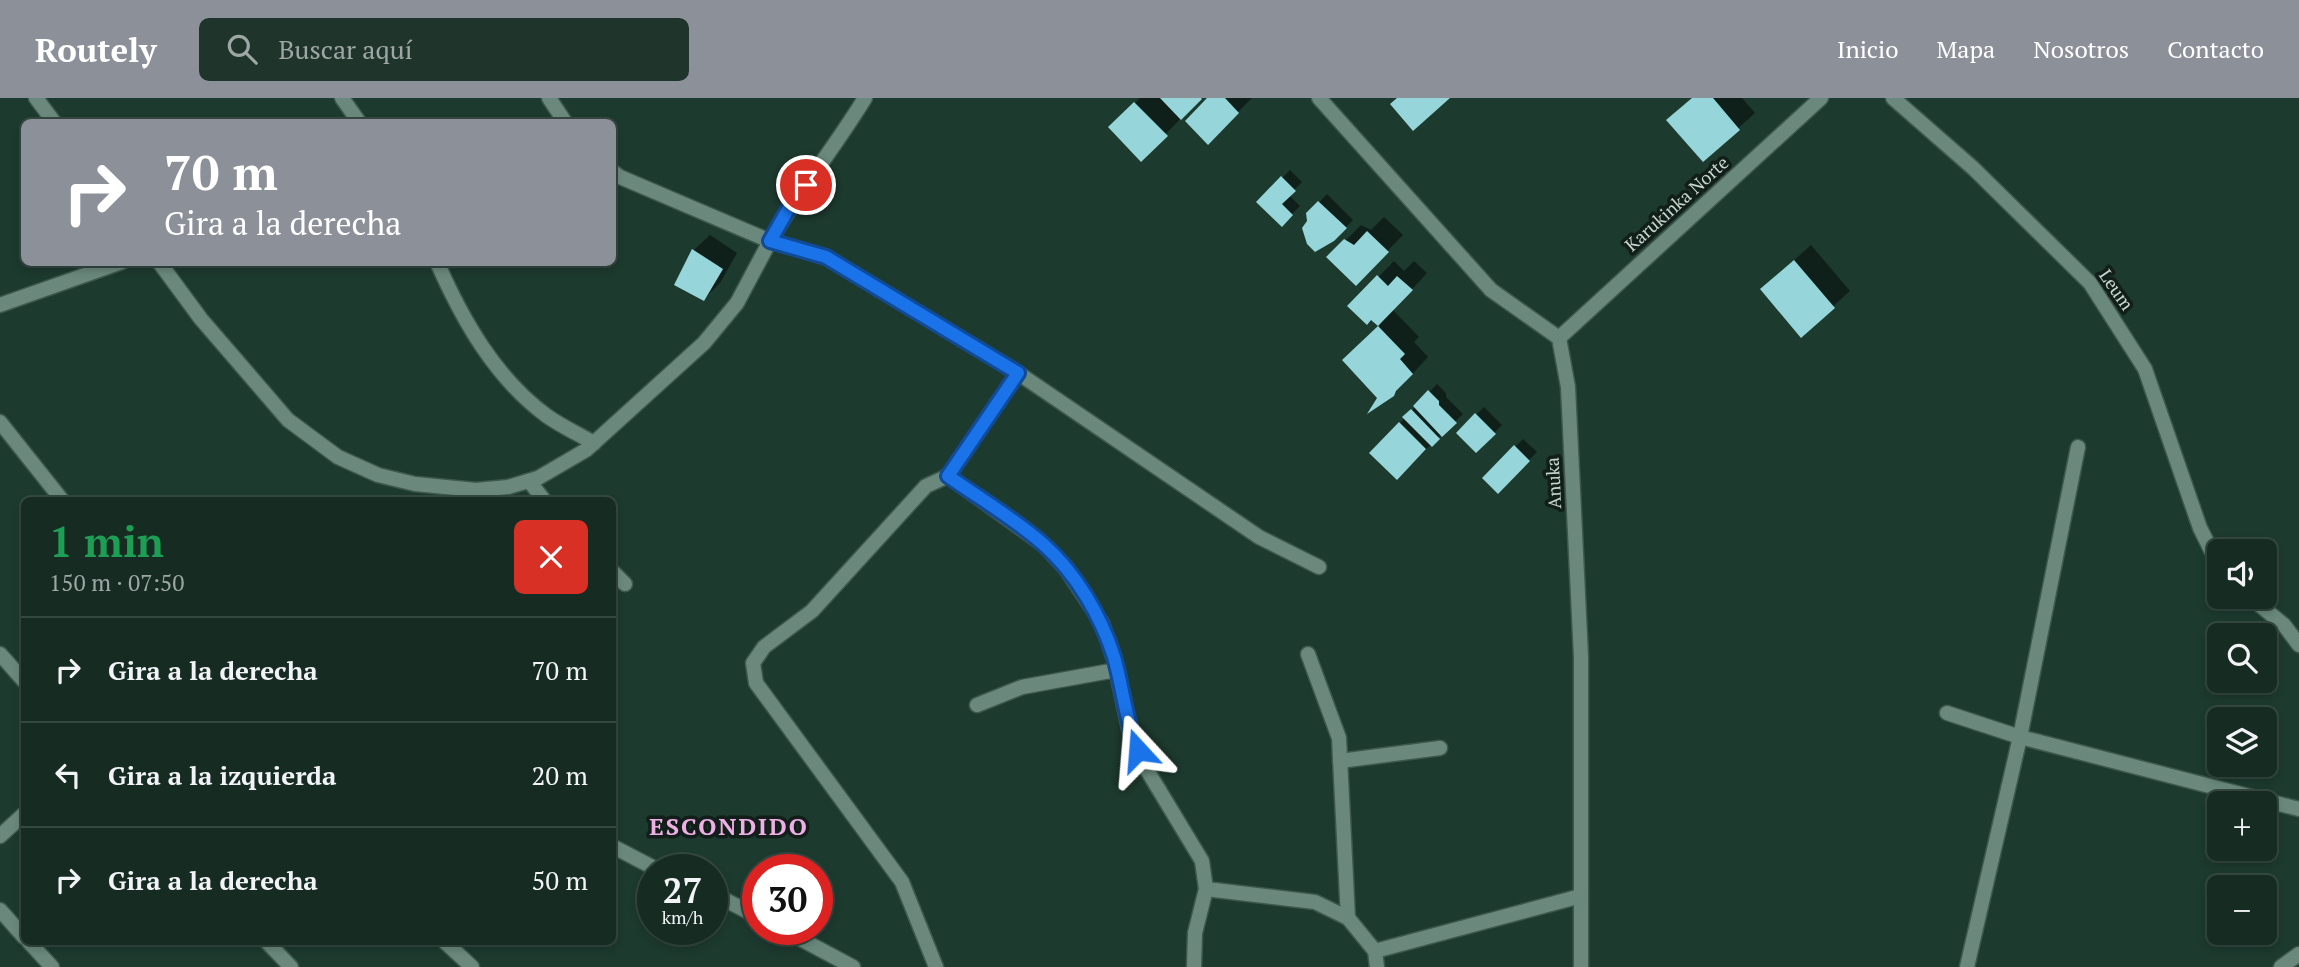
<!DOCTYPE html>
<html lang="es">
<meta charset="utf-8">
<style>
:root{--surface:#162c23;--page:#1f342b;--text:#f1f3f6;--muted:#9ea7a6;--line:#354841;--accent:#8c9099}
body{margin:0;font-family:"PT Serif",serif;background:var(--page);color:var(--text);height:100vh;display:flex;flex-direction:column;font-size:26px;white-space:nowrap}
*{box-sizing:border-box;margin:0}
p{font-size:23px;color:var(--muted)}
.icon{flex:none;width:38px;height:38px;fill:none;stroke:currentColor;stroke-width:2;stroke-linecap:round;stroke-linejoin:round}
.map{position:relative;flex:1;overflow:hidden}
.side{position:absolute;left:21px;top:399px;width:595px;height:448px;display:flex;flex-direction:column;background:var(--surface);border-radius:10px;box-shadow:0 4px 10px #0003,0 0 0 2px var(--line)}
.side>*{flex:none}
.hud{position:absolute;left:21px;top:21px;width:595px;height:147px;border-radius:10px;box-shadow:0 4px 10px #0003,0 0 0 2px var(--line);background:#8c9099;color:#fff;overflow:hidden}
.controls{position:absolute;left:2207px;top:441px;display:grid;gap:14px}
.controls a{display:grid;place-items:center;width:70px;height:70px;border-radius:10px;background:var(--surface);box-shadow:0 4px 10px #0003,0 0 0 2px var(--line);font-size:35px}
.speed{position:absolute;left:637px;top:756px;display:flex;gap:14px;font-size:35px;font-weight:700;text-align:center}
.speed>*{display:grid;place-content:center;width:91px;height:91px;border-radius:50%;background:var(--surface);box-shadow:0 4px 10px #0003,0 0 0 2px var(--line);line-height:1}
.speed small{font-size:18px;font-weight:400}
.speed .limit{border:10px solid #d22;background:#fff;color:#111}
.pin{position:absolute;display:grid;place-items:center;width:60px;height:60px;color:#fff;margin:-30px;border:4px solid #fff;border-radius:50%;box-shadow:0 2px 7px #0007}
.me{position:absolute;width:77px;margin:-38px;rotate:341deg;stroke-linejoin:round;filter:drop-shadow(0 0 5px #0008)}
.turn{display:flex;align-items:center;gap:24px;height:147px;padding:0 28px;font-size:32px}
.turn .icon{width:91px;height:91px;stroke-width:2.5}
.turn b{display:block;font-size:49px;line-height:60px}
.round{display:grid;place-items:center;flex:none;width:74px;height:74px;border-radius:10px;background:var(--page)}
.headline{display:flex;align-items:center;justify-content:space-between;height:119px;padding:0 28px}
h1{font-size:42px;font-weight:600;line-height:52px;color:#1e9e55}
ul{padding:0;list-style:none}
li{display:flex;align-items:center;gap:21px;height:105px;padding:0 28px;border-top:2px solid var(--line)}
li div{flex:1}
li b{display:block;font-size:26px}
li em{font-style:normal}
header{display:flex;align-items:center;gap:42px;box-sizing:border-box;height:98px;padding:0 35px;background:var(--accent);color:#fff}
header strong{font-size:33px}
nav{display:flex;gap:38px;margin-inline-start:auto;font-size:24px}
.search{width:490px;height:63px;background:var(--page);display:flex;align-items:center;gap:18px;box-sizing:border-box;padding:0 24px;border-radius:10px;color:var(--muted);font-size:26px}
.map>svg:first-child{display:block}
</style>
<header>
<strong>Routely</strong>
<div class="search"><svg class="icon" aria-label="search" viewBox="0 0 24 24"><circle cx="10" cy="10" r="6"/><path d="M15 15l6 6"/></svg>Buscar aquí</div>
<nav><a>Inicio</a><a>Mapa</a><a>Nosotros</a><a>Contacto</a></nav>
</header>
<div class="map">
<svg width="2299" height="869" viewBox="0 0 2299 869">
<rect width="100%" height="100%" fill="#1d3a2f"/>
<g fill="#0007">
<path d="M1140 0H1201L1141 61 1111 29Z"/>
<path d="M1210 0H1252L1208 44Z"/>
<path d="M1692 0H1742L1755 15 1703 62Z"/>
<path d="M1290 72 1302 84 1289 97 1300 108 1282 126 1258 104Z"/>
<path d="M1327 96 1353 122 1333 142 1309 123 1308 116Z"/>
<path d="M1384 119 1403 137 1356 185 1329 159 1361 127 1371 132Z"/>
<path d="M710 137 737 155 720 185 704 201 694 152Z"/>
<path d="M1811 147 1850 193 1801 237 1762 191Z"/>
<path d="M1394 163 1404 173 1414 163 1427 175 1393 212 1419 239 1414 244 1428 259 1393 297 1379 299 1360 246 1380 228 1372 220 1350 208Z"/>
<path d="M1437 286 1446 295V299L1463 316 1397 379 1372 355Z"/>
<path d="M1484 309 1502 327 1476 353 1458 335Z"/>
<path d="M1523 341 1537 354 1498 393 1484 380Z"/>
</g>
<g fill="#96d6da">
<path d="M1160 0H1201L1202 1 1181 22Z"/>
<path d="M1207 0H1225L1239 15 1208 47 1185 23Z"/>
<path d="M1397 0H1450L1413 33 1390 6Z"/>
<path d="M1692 0H1713L1740 32 1703 64 1666 22Z"/>
<path d="M1134 4 1168 38 1141 64 1108 29Z"/>
<path d="M1281 78 1296 93 1282 106 1293 117 1282 129 1256 104Z"/>
<path d="M1318 103 1347 130 1334 143 1315 154 1307 146 1302 130 1307 123 1306 115Z"/>
<path d="M1367 133 1389 154 1356 188 1326 159 1344 141 1354 147Z"/>
<path d="M692 151 723 171 704 203 674 187Z"/>
<path d="M1794 162 1835 210 1801 240 1760 191Z"/>
<path d="M1377 177 1388 188 1397 178 1413 192 1378 228 1371 222 1367 227 1347 208Z"/>
<path d="M1378 228 1405 256 1400 261 1413 276 1396 293 1394 298 1367 316 1377 300 1342 262Z"/>
<path d="M1428 292 1439 303V307L1457 325 1442 339 1413 308Z"/>
<path d="M1411 311 1440 341 1432 349 1402 319Z"/>
<path d="M1475 315 1496 336 1476 355 1456 335Z"/>
<path d="M1399 324 1426 351 1397 382 1369 355Z"/>
<path d="M1514 347 1530 363 1498 396 1482 380Z"/>
</g>
<g fill="none" stroke-linecap="round" stroke-linejoin="round">
<g stroke="#3e584e" stroke-width="17">
<g id="lane">
<path d="M529 383 544 402"/>
<path d="M612 473 625 486"/>
<path d="M445 844 472 869"/>
<path d="M1967 869 2020 639 2078 349"/>
</g>
</g>
<g stroke="#3e584e" stroke-width="17">
<g id="street">
<path d="M36 0 54 24"/>
<path d="M342 0 359 24"/>
<path d="M549 0 565 24"/>
<path d="M865 0C835 49 799 93 770 143L826 159 1018 275 1259 439 1319 469"/>
<path d="M1319 0 1491 192 1559 240 1568 289 1581 559V869"/>
<path d="M1893 0 1973 70 2090 185 2145 271 2200 430 2219 468"/>
<path d="M159 164 201 221 288 322 338 359 378 377 415 386 476 392 508 389 538 380 586 352 704 245 737 205 770 143 620 79 612 73"/>
<path d="M437 164C462 221 495 280 547 318 561 328 578 336 594 345"/>
<path d="M0 207 122 164"/>
<path d="M1559 240 1821 0"/>
<path d="M0 324 62 402"/>
<path d="M948 378 1018 275"/>
<path d="M2250 499 2284 527 2299 547"/>
<path d="M0 556 24 583"/>
<path d="M1308 556 1339 640 1348 820 1375 853 1377 869"/>
<path d="M977 607 1022 589 1116 572"/>
<path d="M1947 615 2020 639 2299 711"/>
<path d="M1340 663 1440 650"/>
<path d="M0 738 24 716"/>
<path d="M612 748 658 772"/>
<path d="M1206 791 1315 804 1348 820"/>
<path d="M712 795 758 819"/>
<path d="M0 812 24 839"/>
<path d="M782 831 853 869"/>
<path d="M29 844 52 869"/>
<path d="M267 844 291 869"/>
<path d="M1375 853 1581 798"/>
<path d="M936 869 902 784 756 585 753 565 764 549 812 513 926 388 948 378 1044 447 1066 471 1102 525 1114 561 1129 631 1147 672 1202 763 1206 791 1195 835 1194 869"/>
<path d="M2281 869 2299 856"/>
</g>
</g>
<use href="#lane" stroke="#6a897c" stroke-width="14"/>
<use href="#street" stroke="#6a897c" stroke-width="14"/>
</g>
<g fill="none" stroke-linecap="round" stroke-linejoin="round">
<g stroke="#114b97" stroke-width="18">
<path id="route" d="M806 87 790 108 770 143 826 159 1018 275 948 378C979 400 1015 421 1043 446 1076 475 1101 518 1114 559 1123 590 1125 621 1138 652"/>
</g>
<use href="#route" stroke="#1a73e8" stroke-width="12"/>
</g>
<g text-anchor="middle" stroke-width="7" stroke-linejoin="round" paint-order="stroke">
<g font-size="18" fill="#c6d7cf" stroke="#121e19">
<text transform="translate(1677 106) rotate(-42)" y="6">Karukinka Norte</text>
<text transform="translate(2116 192) rotate(55)" y="6">Leum</text>
<text transform="translate(1554 385) rotate(-93)" y="6">Anuka</text>
</g>
<g font-size="24" font-weight="bold" letter-spacing="2" fill="#eeafe4" stroke="#121e19">
<text x="729" y="737">ESCONDIDO</text>
</g>
</g>
</svg>
<div class="controls">
<a><svg class="icon" aria-label="sound" viewBox="0 0 24 24"><path d="M4 9h4l5-4v14l-5-4H4zM17 9q2 3 0 6"/></svg></a>
<a><svg class="icon" aria-label="search" viewBox="0 0 24 24"><circle cx="10" cy="10" r="6"/><path d="M15 15l6 6"/></svg></a>
<a><svg class="icon" aria-label="layers" viewBox="0 0 24 24"><path d="M12 4l9 5-9 5-9-5zM3 14l9 5 9-5"/></svg></a>
<a>+</a>
<a>−</a>
</div>
<div class="speed"><div>27<small>km/h</small></div><div class="limit">30</div></div>
<div class="pin" style="left:806px;top:87px;background:#d93025"><svg class="icon" aria-label="arrive" viewBox="0 0 24 24"><path d="M6 21V4h12l-3 4 3 4H6"/></svg></div>
<svg class="me" style="left:1138px;top:652px" viewBox="-20 -20 40 40"><path d="M0-17L14 15 0 8-14 15z" fill="#1a73e8" stroke="#fff" stroke-width="4"/></svg>
<div class="hud">
<div class="turn"><svg class="icon" aria-label="right" viewBox="0 0 24 24"><path d="M7 20v-9h11M14 6l5 5-5 5"/></svg><div><b>70 m</b>Gira a la derecha</div></div>
</div>
<section class="side">
<div class="headline"><div><h1>1 min</h1><p>150 m · 07:50</p></div><a class="round" style="background:#d93025;color:#fff"><svg class="icon" aria-label="close" viewBox="0 0 24 24"><path d="M6 6l12 12M18 6L6 18"/></svg></a></div>
<ul>
<li><svg class="icon" aria-label="right" viewBox="0 0 24 24"><path d="M7 20v-9h11M14 6l5 5-5 5"/></svg><div><b>Gira a la derecha</b></div><em>70 m</em></li>
<li><svg class="icon" aria-label="left" viewBox="0 0 24 24"><path d="M17 20v-9H6M10 6l-5 5 5 5"/></svg><div><b>Gira a la izquierda</b></div><em>20 m</em></li>
<li><svg class="icon" aria-label="right" viewBox="0 0 24 24"><path d="M7 20v-9h11M14 6l5 5-5 5"/></svg><div><b>Gira a la derecha</b></div><em>50 m</em></li>
</ul>
</section>
</div>
